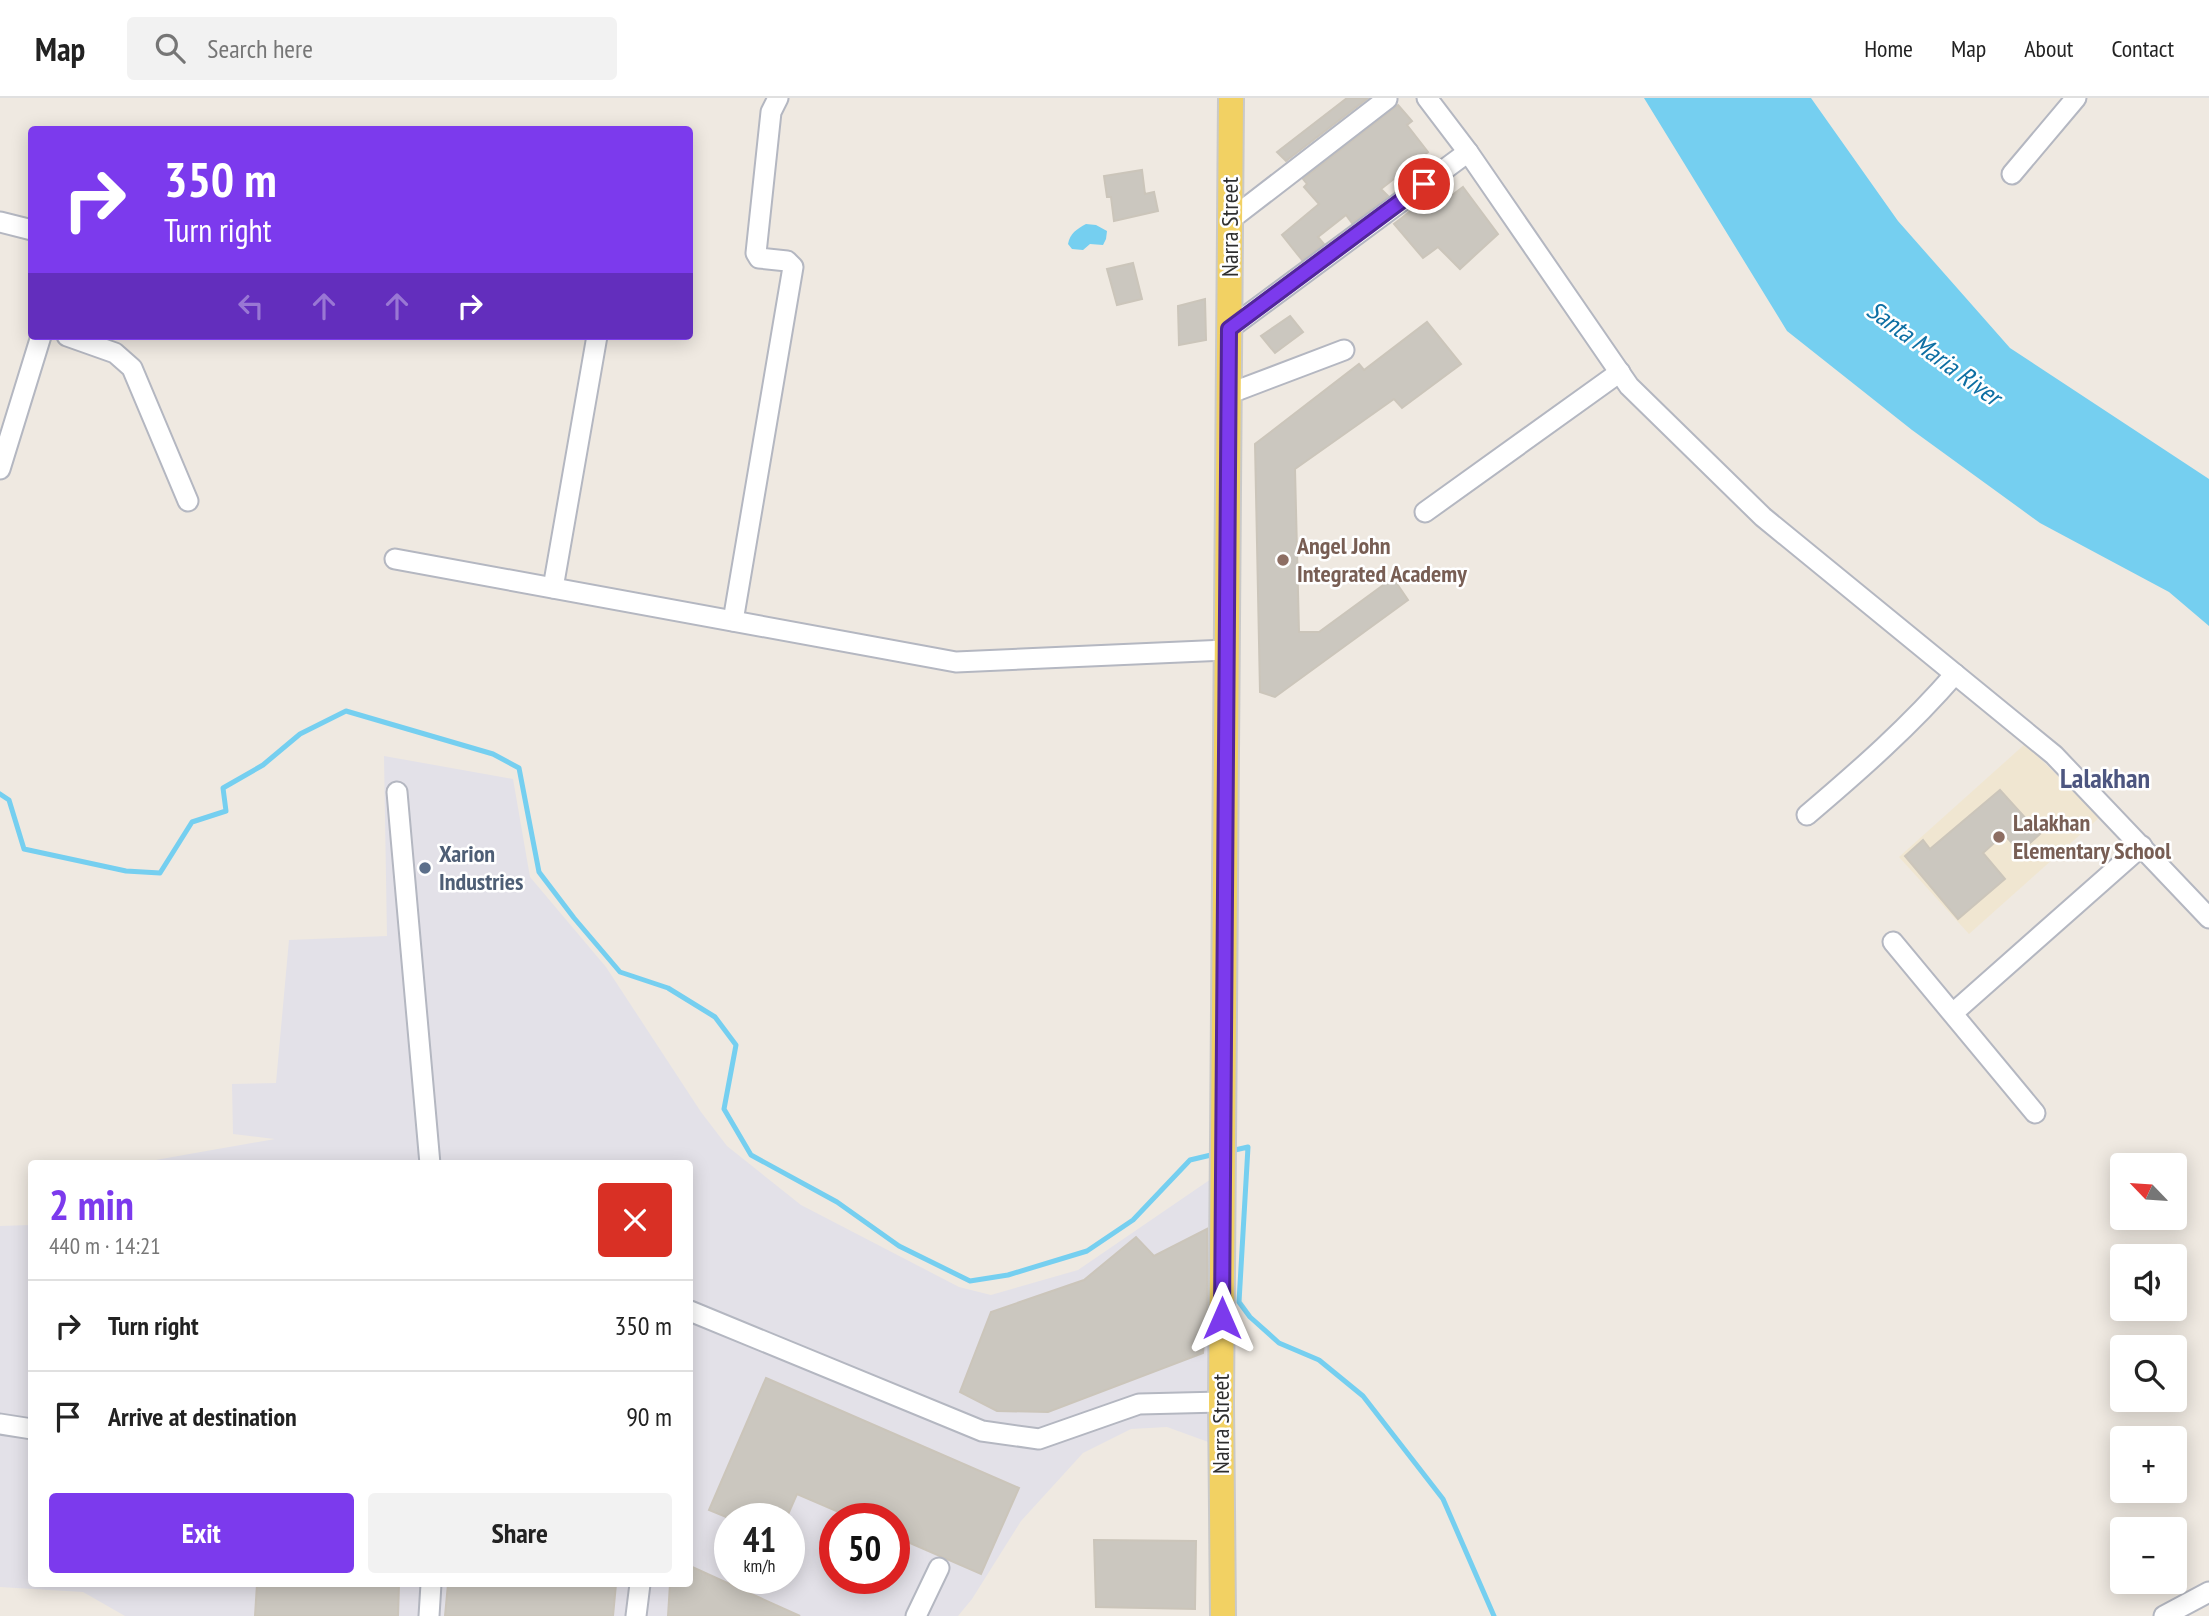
<!DOCTYPE html>
<meta charset="utf-8">
<style>
:root{--surface:#fff;--page:#f2f2f2;--text:#222;--muted:#767676;--line:#e0e0e0;--accent:#7c3aed}
body{margin:0;font-family:"PT Sans Narrow",sans-serif;background:var(--page);color:var(--text);height:100vh;display:flex;flex-direction:column;font-size:26px;white-space:nowrap}
*{box-sizing:border-box;margin:0}
p{font-size:23px;color:var(--muted)}
.icon{flex:none;width:38px;height:38px;fill:none;stroke:currentColor;stroke-width:2;stroke-linecap:round;stroke-linejoin:round}
.map{position:relative;flex:1;overflow:hidden}
.panel{position:absolute;left:28px;top:1062px;width:665px;height:427px;display:flex;flex-direction:column;background:var(--surface);border-radius:7px;box-shadow:0 4px 18px #0003}
.panel>*{flex:none}
.top-card{position:absolute;left:28px;top:28px;width:665px;height:214px;border-radius:7px;box-shadow:0 4px 18px #0003;background:#7c3aed;color:#fff;overflow:hidden}
.needle{width:46px;rotate:295deg}
.buttons{position:absolute;left:2110px;top:1055px;display:grid;gap:14px}
.buttons a{display:grid;place-items:center;width:77px;height:77px;border-radius:7px;background:var(--surface);box-shadow:0 4px 18px #0003;font-size:35px}
.speed{position:absolute;left:714px;top:1405px;display:flex;gap:14px;font-size:35px;font-weight:700;text-align:center}
.speed>*{display:grid;place-content:center;width:91px;height:91px;border-radius:50%;background:var(--surface);box-shadow:0 4px 18px #0003;line-height:1}
.speed small{font-size:18px;font-weight:400}
.speed .limit{border:10px solid #d22;background:#fff;color:#111}
.pin{position:absolute;display:grid;place-items:center;width:60px;height:60px;color:#fff;margin:-30px;border:4px solid #fff;border-radius:50%;box-shadow:0 2px 7px #0007}
.me{position:absolute;width:77px;margin:-38px;rotate:0deg;stroke-linejoin:round;filter:drop-shadow(0 0 5px #0008)}
.turn{display:flex;align-items:center;gap:24px;height:147px;padding:0 21px;font-size:32px}
.turn .icon{width:91px;height:91px;stroke-width:2.5}
.turn b{display:block;font-size:49px;line-height:60px}
.lanes{display:flex;align-items:center;height:66px;padding:0 21px;background:#0003;justify-content:center;gap:35px;direction:ltr}
.lanes .off{opacity:.35}
.round{display:grid;place-items:center;flex:none;width:74px;height:74px;border-radius:7px;background:var(--page)}
.headline{display:flex;align-items:center;justify-content:space-between;height:119px;padding:0 21px}
h1{font-size:42px;font-weight:700;line-height:52px;color:var(--accent)}
.primary-button{display:flex;gap:14px;margin-top:auto;padding:14px 21px}
.primary-button a{flex:1;height:80px;border-radius:7px;background:var(--accent);color:#fff;font-size:28px;font-weight:700;line-height:80px;text-align:center}
.primary-button a+a{background:var(--page);color:var(--text)}
ul{padding:0;list-style:none}
li{display:flex;align-items:center;gap:21px;height:91px;padding:0 21px;border-top:2px solid var(--line)}
li div{flex:1}
li b{display:block;font-size:26px}
li em{font-style:normal}
header{display:flex;align-items:center;gap:42px;box-sizing:border-box;height:98px;padding:0 35px;background:var(--surface);border-bottom:2px solid var(--line)}
header strong{font-size:33px}
nav{display:flex;gap:38px;margin-inline-start:auto;font-size:24px}
.search{width:490px;height:63px;background:var(--page);display:flex;align-items:center;gap:18px;box-sizing:border-box;padding:0 24px;border-radius:7px;color:var(--muted);font-size:26px}
.map>svg:first-child{display:block}
</style>
<header>
<strong>Map</strong>
<div class="search"><svg class="icon" aria-label="search" viewBox="0 0 24 24"><circle cx="10" cy="10" r="6"/><path d="M15 15l6 6"/></svg>Search here</div>
<nav><a>Home</a><a>Map</a><a>About</a><a>Contact</a></nav>
</header>
<div class="map">
<svg width="2209" height="1518" viewBox="0 0 2209 1518">
<rect width="100%" height="100%" fill="#efe9e1"/>
<path fill="#e3e1e8" fill-rule="evenodd" d="M384 658 513 681 530 779 606 869 701 1014 727 1048 801 1107 959 1189 991 1197 1078 1172 1211 1081V1345L1167 1329 1131 1331 1083 1355 1021 1423 972 1501 958 1518H125L83 1494 0 1489V1128L31 1127 32 1486H690V1066H133L275 1041 233 1036 232 986 276 985 289 842 387 838ZM730 1421H789V1480H730ZM835 1421H894V1480H835Z"/>
<path fill="#f0e6d1" d="M2025 646 2100 719 1969 836 1899 759Z"/>
<g fill="#75cff0">
<path d="M1644 0H1811L1898 123 2010 250 2209 381V528L2169 494 2040 425 1912 332 1787 233Z"/>
<path d="M1086 126 1096 127 1107 133 1106 141 1103 147 1090 146 1083 152 1072 151 1068 146C1070 135 1077 131 1086 126Z"/>
</g>
<g fill="none" stroke-linecap="round" stroke-linejoin="round">
<g stroke="#75cff0" stroke-width="5">
<path d="M0 696 9 702 24 751 126 773 160 775 192 724 226 713 223 690 263 667 300 636 346 613 493 656 519 670 539 774 574 820 620 874 668 890 715 919 736 947 724 1011 751 1057 837 1104 899 1148 970 1183 1008 1177 1087 1153 1133 1122 1190 1062 1211 1057"/>
<path d="M1235 1052 1248 1049 1239 1204 1250 1219 1279 1245 1319 1262 1363 1298 1443 1401 1494 1518"/>
</g>
</g>
<g fill="#cbc7bf" stroke="#cbc5ba" stroke-width="2">
<path d="M1347 0H1368L1286 63 1277 54Z"/>
<path d="M1398 7 1412 23 1407 27 1428 54 1381 91 1388 98 1352 125 1346 117 1318 139 1324 146 1302 162 1282 137 1319 106 1304 89 1307 86 1303 81Z"/>
<path d="M1142 72 1145 96 1154 94 1158 113 1114 123 1111 99H1107L1104 78Z"/>
<path d="M1463 89 1498 136 1460 171 1438 149 1423 160 1394 126 1422 104 1430 114Z"/>
<path d="M1133 165 1142 201 1117 207 1107 171Z"/>
<path d="M1205 201 1206 242 1179 247 1178 208Z"/>
<path d="M1290 218 1303 234 1275 255 1261 238Z"/>
<path d="M1427 224 1461 266 1402 310 1394 301 1295 371 1299 534H1319L1393 480 1408 502 1275 599 1260 594 1255 346 1359 266 1364 272Z"/>
<path d="M2000 692 2040 736 2020 754 2004 736 1983 755 2005 781 1958 821 1905 758 1923 742 1930 751Z"/>
<path d="M1207 1131V1215L1203 1255 1048 1314 997 1313 960 1294 991 1214 1084 1182 1136 1139 1154 1158Z"/>
<path d="M766 1280 1019 1390 981 1476 894 1438V1421H855L797 1396 786 1421H731L709 1412Z"/>
<path d="M1094 1442 1196 1443 1195 1511 1096 1509Z"/>
<path d="M690 1468 800 1518H668L670 1486H690Z"/>
<path d="M257 1486H399L398 1518H255Z"/>
<path d="M448 1486H616L613 1518H445Z"/>
</g>
<g fill="none" stroke-linecap="round" stroke-linejoin="round">
<g stroke="#b4b7c1" stroke-width="23">
<g id="minor">
<path d="M1427 0 1468 54 1629 288 1763 419 2054 657 2209 820"/>
<path d="M2012 76 2076 0"/>
<path d="M1230 122 1387 1"/>
<path d="M0 124 32 132"/>
<path d="M1229 231 1468 54"/>
<path d="M67 238 115 255 132 270 188 403"/>
<path d="M1228 296 1344 252"/>
<path d="M0 371 41 238"/>
<path d="M1425 414 1620 274"/>
<path d="M395 461 956 564 1226 552"/>
<path d="M553 490 597 238"/>
<path d="M733 523 793 169 787 163 759 160 756 155 771 14 778 0"/>
<path d="M397 694 430 1066"/>
<path d="M1807 717C1860 672 1910 628 1955 576"/>
<path d="M1893 844 2035 1015"/>
<path d="M1953 915 2142 748"/>
<path d="M690 1213 982 1333 1039 1341 1139 1306 1221 1304"/>
<path d="M0 1326 32 1331"/>
<path d="M429 1518 431 1486"/>
<path d="M636 1518 640 1486"/>
<path d="M916 1518 939 1470"/>
<path d="M2164 1518 2209 1494"/>
</g>
</g>
<g stroke="#c9c9c9" stroke-width="28">
<path id="major" d="M1223 1518 1221 1304 1231 0"/>
</g>
<use href="#minor" stroke="#fff" stroke-width="19"/>
<use href="#major" stroke="#f2d163" stroke-width="24"/>
</g>
<g fill="none" stroke-linecap="round" stroke-linejoin="round">
<g stroke="#51269a" stroke-width="18">
<path id="route" d="M1222 1220 1229 231 1424 86"/>
</g>
<use href="#route" stroke="#7c3aed" stroke-width="12"/>
</g>
<g fill="#8d6e63" stroke="#fff" stroke-width="2.5">
<circle cx="1283" cy="462" r="7"/>
<circle cx="1999" cy="739" r="7"/>
</g>
<circle fill="#5c6f8a" stroke="#fff" stroke-width="2.5" cx="425" cy="770" r="7"/>
<g text-anchor="middle" stroke-width="5" stroke-linejoin="round" paint-order="stroke">
<g font-size="24" fill="#2e2e2e" stroke="#fff">
<text transform="translate(1230 129) rotate(-90)" y="8">Narra Street</text>
<text transform="translate(1221 1326) rotate(-90)" y="8">Narra Street</text>
</g>
<g font-size="24" font-weight="bold" fill="#785e54" stroke="#fff" text-anchor="start">
<text x="1297" y="456">Angel John<tspan x="1297" dy="28">Integrated Academy</tspan></text>
<text x="2013" y="733">Lalakhan<tspan x="2013" dy="28">Elementary School</tspan></text>
</g>
<g font-size="24" font-weight="bold" fill="#4e5e75" stroke="#fff" text-anchor="start">
<text x="439" y="764">Xarion<tspan x="439" dy="28">Industries</tspan></text>
</g>
<g font-size="26" font-style="italic" fill="#0d6fa3" stroke="#fff">
<text transform="translate(1934 255) rotate(36)" y="9">Santa Maria River</text>
</g>
<g font-size="28" font-weight="bold" fill="#4d5680" stroke="#fff">
<text x="2105" y="690">Lalakhan</text>
</g>
</g>
</svg>
<div class="buttons">
<a><svg class="needle" viewBox="-14 -14 28 28"><path d="M0-13l5 13h-10z" fill="#e53935"/><path d="M0 13l5-13h-10z" fill="#767676"/></svg></a>
<a><svg class="icon" aria-label="sound" viewBox="0 0 24 24"><path d="M4 9h4l5-4v14l-5-4H4zM17 9q2 3 0 6"/></svg></a>
<a><svg class="icon" aria-label="search" viewBox="0 0 24 24"><circle cx="10" cy="10" r="6"/><path d="M15 15l6 6"/></svg></a>
<a>+</a>
<a>−</a>
</div>
<div class="speed"><div>41<small>km/h</small></div><div class="limit">50</div></div>
<div class="pin" style="left:1424px;top:86px;background:#d93025"><svg class="icon" aria-label="arrive" viewBox="0 0 24 24"><path d="M6 21V4h12l-3 4 3 4H6"/></svg></div>
<svg class="me" style="left:1222px;top:1220px" viewBox="-20 -20 40 40"><path d="M0-17L14 15 0 8-14 15z" fill="#7c3aed" stroke="#fff" stroke-width="4"/></svg>
<div class="top-card">
<div class="turn"><svg class="icon" aria-label="right" viewBox="0 0 24 24"><path d="M7 20v-9h11M14 6l5 5-5 5"/></svg><div><b>350 m</b>Turn right</div></div>
<div class="lanes"><svg class="icon off" aria-label="left" viewBox="0 0 24 24"><path d="M17 20v-9H6M10 6l-5 5 5 5"/></svg><svg class="icon off" aria-label="ahead" viewBox="0 0 24 24"><path d="M12 20V5M6 11l6-6 6 6"/></svg><svg class="icon off" aria-label="ahead" viewBox="0 0 24 24"><path d="M12 20V5M6 11l6-6 6 6"/></svg><svg class="icon" aria-label="right" viewBox="0 0 24 24"><path d="M7 20v-9h11M14 6l5 5-5 5"/></svg></div>
</div>
<section class="panel">
<div class="headline"><div><h1>2 min</h1><p>440 m · 14:21</p></div><a class="round" style="background:#d93025;color:#fff"><svg class="icon" aria-label="close" viewBox="0 0 24 24"><path d="M6 6l12 12M18 6L6 18"/></svg></a></div>
<ul>
<li><svg class="icon" aria-label="right" viewBox="0 0 24 24"><path d="M7 20v-9h11M14 6l5 5-5 5"/></svg><div><b>Turn right</b></div><em>350 m</em></li>
<li><svg class="icon" aria-label="arrive" viewBox="0 0 24 24"><path d="M6 21V4h12l-3 4 3 4H6"/></svg><div><b>Arrive at destination</b></div><em>90 m</em></li>
</ul>
<div class="primary-button"><a>Exit</a><a>Share</a></div>
</section>
</div>
